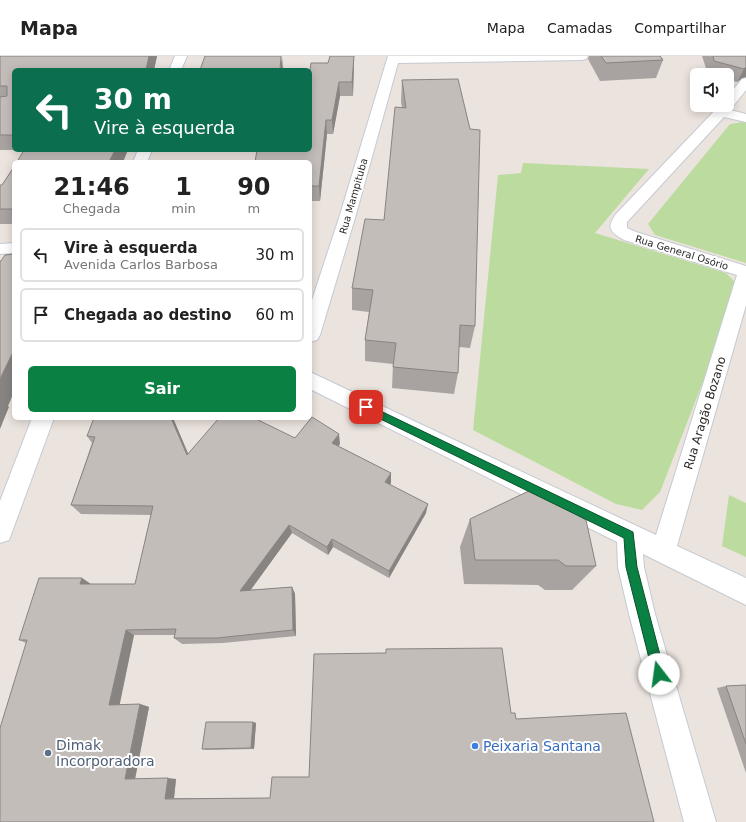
<!DOCTYPE html>
<html lang="pt">
<meta charset="utf-8">
<style>
:root{--surface:#fff;--page:#f2f2f2;--text:#222;--muted:#767676;--line:#e0e0e0;--accent:#0b8043}
body{margin:0;font-family:"DejaVu Sans",sans-serif;background:var(--page);color:var(--text);height:100vh;display:flex;flex-direction:column;font-size:15px;white-space:nowrap}
*{box-sizing:border-box;margin:0}
p{font-size:13px;color:var(--muted)}
.icon{flex:none;width:22px;height:22px;fill:none;stroke:currentColor;stroke-width:2;stroke-linecap:round;stroke-linejoin:round}
.map{position:relative;flex:1;overflow:hidden}
.panel{position:absolute;left:12px;top:104px;width:300px;height:260px;display:flex;flex-direction:column;background:var(--surface);border-radius:6px;box-shadow:0 2px 10px #0003}
.panel>*{flex:none}
.hud{position:absolute;left:12px;top:12px;width:300px;height:84px;border-radius:6px;box-shadow:0 2px 10px #0003;background:#0b6e4f;color:#fff;overflow:hidden}
.buttons{position:absolute;left:690px;top:12px;display:grid;gap:8px}
.buttons a{display:grid;place-items:center;width:44px;height:44px;border-radius:6px;background:var(--surface);box-shadow:0 2px 10px #0003;font-size:20px}
.pin{position:absolute;display:grid;place-items:center;width:34px;height:34px;color:#fff;margin:-17px;border-radius:8px;box-shadow:0 2px 6px #0006}
.me{position:absolute;width:44px;margin:-22px;rotate:345deg;stroke-linejoin:round;filter:drop-shadow(0 0 3px #0008)}
.turn{display:flex;align-items:center;gap:14px;height:84px;padding:0 16px;font-size:18px}
.turn .icon{width:52px;height:52px;stroke-width:2.5}
.turn b{display:block;font-size:28px;line-height:34px}
.eta{display:flex;justify-content:space-evenly;align-items:center;height:68px;text-align:center}
.eta b{font-size:24px;font-weight:600;line-height:28px}
.cta{display:flex;gap:8px;margin-top:auto;padding:8px 16px}
.cta a{flex:1;height:46px;border-radius:6px;background:var(--accent);color:#fff;font-size:16px;font-weight:600;line-height:46px;text-align:center}
ul{padding:0;list-style:none}
li{display:flex;align-items:center;gap:12px;height:54px;margin:0 8px 6px;padding:0 8px;border:2px solid var(--line);border-radius:6px}
li div{flex:1}
li b{display:block;font-size:15px}
li em{font-style:normal}
header{display:flex;align-items:center;gap:24px;box-sizing:border-box;height:56px;padding:0 20px;background:var(--surface);border-bottom:1px solid var(--line)}
header strong{font-size:19px}
nav{display:flex;gap:22px;margin-inline-start:auto;font-size:14px}
.map>svg:first-child{display:block}
</style>
<header>
<strong>Mapa</strong>
<nav><a>Mapa</a><a>Camadas</a><a>Compartilhar</a></nav>
</header>
<div class="map">
<svg width="746" height="766" viewBox="0 0 746 766">
<rect width="100%" height="100%" fill="#ebe3dd"/>
<g fill="#bcdc9f">
<path d="M743 66 746 67V207L655 179 648 168 730 68Z"/>
<path d="M523 107 649 113 595 177 726 217 740 231 660 436 642 454 616 448 473 374 498 119 521 117Z"/>
<path d="M729 439 746 447V501L722 490Z"/>
</g>
<g fill="none" stroke-linecap="round" stroke-linejoin="round">
<g stroke="#c5cad2" stroke-width="2">
<g id="minor">
<path d="M175 0H187L181 14H169Z"/>
<path d="M388 0H588L586 3 582 4 398 7 355 162 320 279 317 284 310 286V250L339 162Z"/>
<path d="M746 22V34L730 54 746 58V66L724 61 627 166V172L636 176 746 210V249L677 490 746 522V549L643 498 644 511 655 558 716 766H684L629 558 618 511 617 486 310 333V316L656 479 737 219 624 184C610 176 606 172 616 158L720 49H727V41L742 23Z"/>
<path d="M138 94H152L147 106H133Z"/>
<path d="M14 187V197L0 198V188Z"/>
<path d="M32 362H54L12 476 9 484 0 487V445Z"/>
</g>
</g>
<use href="#minor" fill="#fff" fill-rule="evenodd"/>
</g>
<g fill="#a8a3a0">
<path d="M0 0H157L154 14H14V94H0Z"/>
<path d="M330 0H354L353 40H340L333 78H327L320 145H310V94Z"/>
<path d="M589 0H660L663 4 656 22 600 25 588 3Z"/>
<path d="M702 0H746V21L742 22 737 26 727 24V19H710L708 18Z"/>
<path d="M402 24 475 270 470 292 459 291 458 317 454 338 392 332 393 308 365 305V284L369 256 352 254V232L384 164 402 52 401 46Z"/>
<path d="M14 110V168H0V129H2Z"/>
<path d="M94 362H173L188 398 295 382 340 388 338 390 391 417V427L389 429 426 457 389 522 333 491 328 499 292 477 250 534 292 531 295 538 296 580 223 587 182 588 174 582 175 579H134L119 649 140 648 149 651 135 723H176L174 742H270L309 721 386 597V593L511 657 516 663 654 766H0L26 587 19 584 82 522 91 528H135L151 459 81 458 71 449 92 387 87 380Z"/>
<path d="M470 463 596 510 572 534H545L538 529 464 528 460 491Z"/>
<path d="M746 629V717L717 632 726 630Z"/>
<path d="M253 666 256 667 254 693 206 694 202 693Z"/>
</g>
<g fill="#888482">
<path d="M149 0H157L154 14H146Z"/>
<path d="M282 0 283 14H280Z"/>
<path d="M354 0V7L353 40 352 26Z"/>
<path d="M746 11V21L742 22 737 26 744 13Z"/>
<path d="M339 26 340 40 333 78 332 64Z"/>
<path d="M326 64 327 78 320 145 319 130Z"/>
<path d="M115 94H128L123 106H109Z"/>
<path d="M14 294V336L8 350 9 351 0 373V323Z"/>
<path d="M171 362H173L193 409 187 399Z"/>
<path d="M339 378 340 388 333 397 332 387Z"/>
<path d="M391 417V427L385 436V426Z"/>
<path d="M428 448 426 457 389 522V515Z"/>
<path d="M289 469 292 477 245 542 240 535Z"/>
<path d="M332 483 333 491 328 499 327 491Z"/>
<path d="M82 522 92 529 80 528Z"/>
<path d="M292 531 295 538 296 580 293 574Z"/>
<path d="M126 574 134 579 119 652 109 649Z"/>
<path d="M140 648 149 651 135 723H125Z"/>
<path d="M253 666 256 667 254 693 251 692Z"/>
<path d="M168 722 176 723 174 742 165 743Z"/>
</g>
<g fill="#c3bdba" stroke="#888482">
<path d="M0 0H149L146 14H14V79H0V41L7 40V30H0Z"/>
<path d="M205 0H281L280 14H200Z"/>
<path d="M330 0H354L352 26H339L332 64H326L319 130H310V106H255L257 94H310V14L311 7H328Z"/>
<path d="M601 0H660L663 4 606 7Z"/>
<path d="M713 0H746V11L744 13 714 5Z"/>
<path d="M458 23 470 73 480 74 475 270 460 269 458 317 393 311 396 287 365 284 373 234 352 232 365 163 384 164 395 51 406 52 402 24Z"/>
<path d="M24 94H115L109 106H17Z"/>
<path d="M14 111V153H0V129H2Z"/>
<path d="M14 198V294L0 323V205H1L5 199Z"/>
<path d="M312 361 339 378 332 387 391 417 385 426 428 448 389 515 332 483 327 491 289 469 240 535 292 531 293 574 217 582H174L176 573 126 574 109 649 140 648 125 723 168 722 165 743 270 742 272 721H309L314 598 386 597V593L502 592 511 657H515L516 663 626 657 654 766H0V672L27 584H19L39 522H82L80 528H135L153 450 71 449 95 381 87 380 94 362H171L187 399 219 362H254L295 382Z"/>
<path d="M533 433 586 464 596 510H566L558 504H475L470 463Z"/>
<path d="M746 629V688L726 630Z"/>
<path d="M206 666H253L251 692 202 693Z"/>
</g>
<path fill="#0b8043" stroke="#07532c" d="M366 348 633 476 637 511 665 618 663 622 659 623 655 622 653 618 626 511 624 482 362 354 361 351 362 349Z"/>
<circle fill="#3f7fe0" stroke="#fff" stroke-width="1.5" cx="475" cy="690" r="4"/>
<circle fill="#5c6f8a" stroke="#fff" stroke-width="1.5" cx="48" cy="697" r="4"/>
<g text-anchor="middle" stroke-width="4" stroke-linejoin="round" paint-order="stroke">
<g font-size="10" fill="#2a2a2a" stroke="#fff">
<text transform="translate(353 140) rotate(-74)" y="4">Rua Mampituba</text>
<text transform="translate(682 196) rotate(17)" y="4">Rua General Osório</text>
</g>
<g font-size="12" fill="#2a2a2a" stroke="#fff">
<text transform="translate(705 357) rotate(-73)" y="4">Rua Aragão Bozano</text>
</g>
<g font-size="14" fill="#4e5e75" stroke="#fff" text-anchor="start">
<text x="56" y="694">Dimak<tspan x="56" dy="16">Incorporadora</tspan></text>
</g>
<g font-size="14" fill="#366cbe" stroke="#fff" text-anchor="start">
<text x="483" y="695">Peixaria Santana</text>
</g>
</g>
</svg>
<div class="buttons">
<a><svg class="icon" aria-label="sound" viewBox="0 0 24 24"><path d="M4 9h4l5-4v14l-5-4H4zM17 9q2 3 0 6"/></svg></a>
</div>
<div class="pin" style="left:366px;top:351px;background:#d93025"><svg class="icon" aria-label="arrive" viewBox="0 0 24 24"><path d="M6 21V4h12l-3 4 3 4H6"/></svg></div>
<svg class="me" style="left:659px;top:618px" viewBox="-20 -20 40 40"><circle r="19" fill="#fff"/><path d="M0-13L10 11 0 6-10 11z" fill="#0b8043"/></svg>
<div class="hud">
<div class="turn"><svg class="icon" aria-label="left" viewBox="0 0 24 24"><path d="M17 20v-9H6M10 6l-5 5 5 5"/></svg><div><b>30 m</b>Vire à esquerda</div></div>
</div>
<section class="panel">
<div class="eta">
<div><b>21:46</b><p>Chegada</p></div>
<div><b>1</b><p>min</p></div>
<div><b>90</b><p>m</p></div>
</div>
<ul>
<li><svg class="icon" aria-label="left" viewBox="0 0 24 24"><path d="M17 20v-9H6M10 6l-5 5 5 5"/></svg><div><b>Vire à esquerda</b><p>Avenida Carlos Barbosa</p></div><em>30 m</em></li>
<li><svg class="icon" aria-label="arrive" viewBox="0 0 24 24"><path d="M6 21V4h12l-3 4 3 4H6"/></svg><div><b>Chegada ao destino</b></div><em>60 m</em></li>
</ul>
<div class="cta"><a>Sair</a></div>
</section>
</div>
